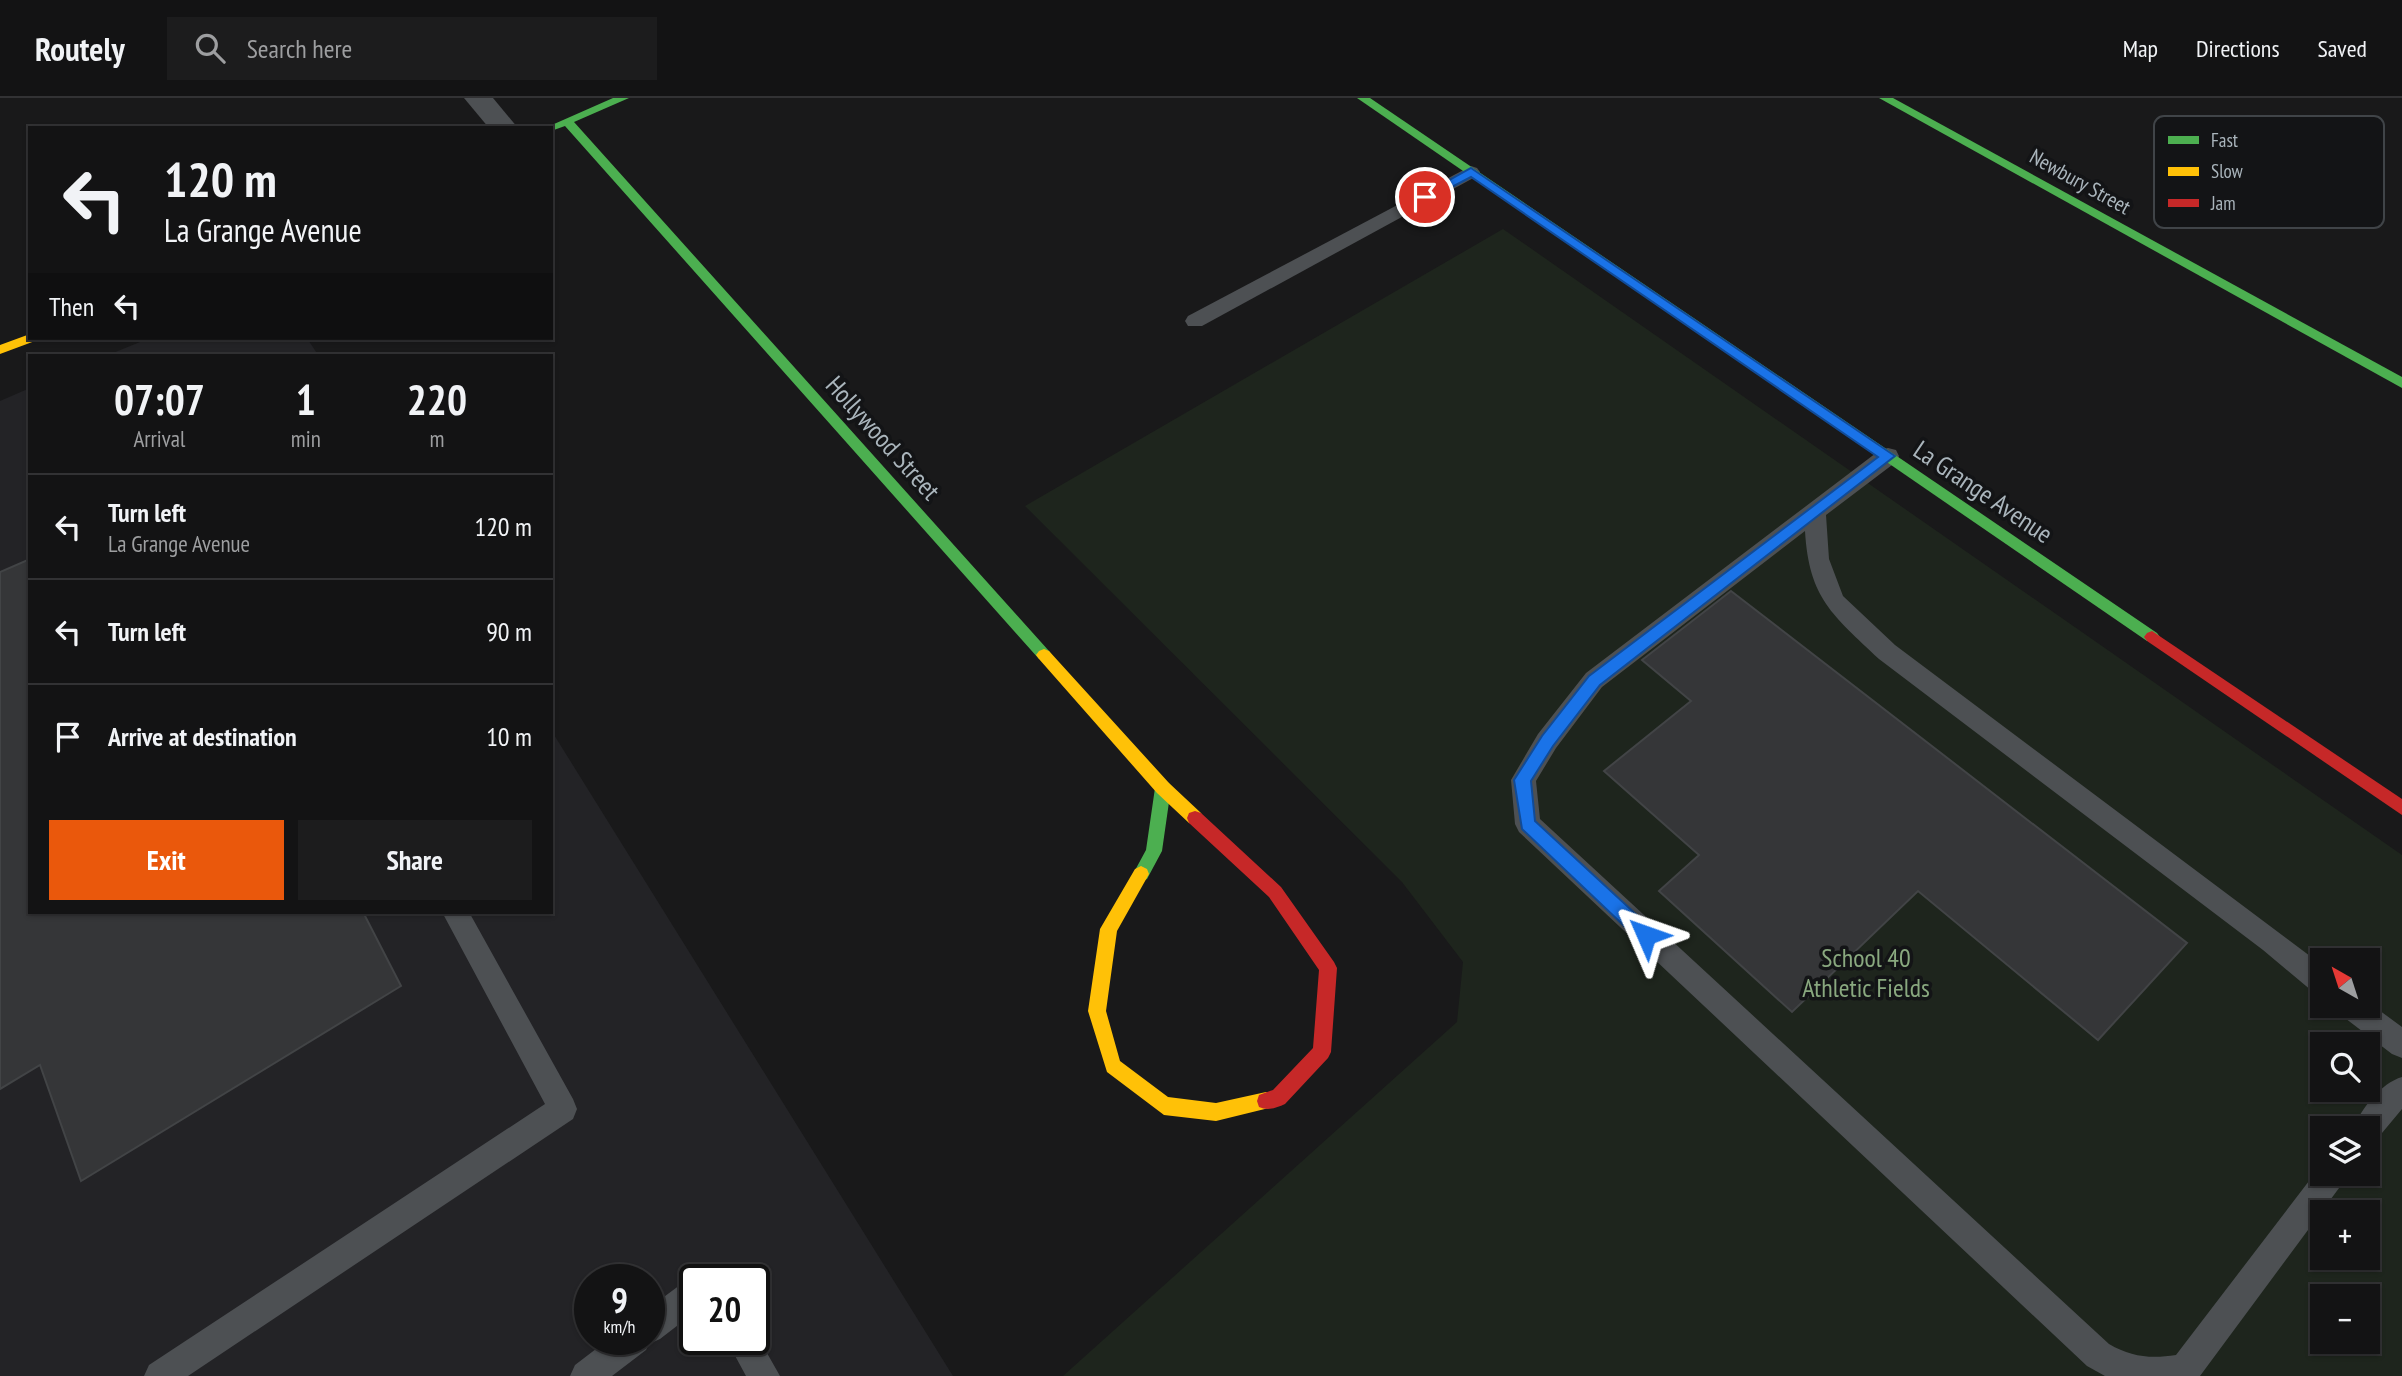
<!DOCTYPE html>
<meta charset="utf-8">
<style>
:root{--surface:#131314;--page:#1c1c1d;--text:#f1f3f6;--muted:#9d9ea0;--line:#323234;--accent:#ea580c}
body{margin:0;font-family:"PT Sans Narrow",sans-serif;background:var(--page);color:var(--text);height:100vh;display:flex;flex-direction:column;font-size:26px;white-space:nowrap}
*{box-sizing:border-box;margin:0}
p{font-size:23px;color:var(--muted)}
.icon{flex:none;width:38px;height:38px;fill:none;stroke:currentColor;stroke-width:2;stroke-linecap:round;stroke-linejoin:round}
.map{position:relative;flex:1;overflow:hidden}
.sheet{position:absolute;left:28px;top:256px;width:525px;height:560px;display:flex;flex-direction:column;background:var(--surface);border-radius:0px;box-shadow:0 2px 5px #0004,0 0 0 2px var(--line)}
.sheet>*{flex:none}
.banner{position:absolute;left:28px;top:28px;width:525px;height:214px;border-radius:0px;box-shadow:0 2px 5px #0004,0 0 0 2px var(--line);background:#131314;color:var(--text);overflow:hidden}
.needle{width:46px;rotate:321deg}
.controls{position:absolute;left:2310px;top:850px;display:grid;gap:14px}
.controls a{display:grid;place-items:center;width:70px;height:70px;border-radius:0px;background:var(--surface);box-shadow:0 2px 5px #0004,0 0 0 2px var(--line);font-size:35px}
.speed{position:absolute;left:574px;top:1166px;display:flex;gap:14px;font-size:35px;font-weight:700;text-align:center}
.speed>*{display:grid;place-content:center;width:91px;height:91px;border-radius:50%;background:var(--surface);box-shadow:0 2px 5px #0004,0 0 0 2px var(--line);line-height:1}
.speed small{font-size:18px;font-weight:400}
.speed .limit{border:4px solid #111;border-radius:10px;background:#fff;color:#111}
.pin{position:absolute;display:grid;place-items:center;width:60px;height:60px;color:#fff;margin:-30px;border:4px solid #fff;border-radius:50%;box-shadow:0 2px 7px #0007}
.me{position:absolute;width:77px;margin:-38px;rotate:313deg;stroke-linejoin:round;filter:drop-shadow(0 0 5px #0008)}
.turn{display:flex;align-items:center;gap:24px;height:147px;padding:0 21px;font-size:32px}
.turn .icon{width:91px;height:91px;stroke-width:2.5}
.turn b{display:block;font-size:49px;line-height:60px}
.then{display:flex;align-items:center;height:66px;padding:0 21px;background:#0003;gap:14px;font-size:26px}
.eta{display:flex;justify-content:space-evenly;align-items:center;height:119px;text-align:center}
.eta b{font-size:42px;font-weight:700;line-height:49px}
.action{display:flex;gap:14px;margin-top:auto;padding:14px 21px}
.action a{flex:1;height:80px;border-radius:0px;background:var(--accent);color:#fff;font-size:28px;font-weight:700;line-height:80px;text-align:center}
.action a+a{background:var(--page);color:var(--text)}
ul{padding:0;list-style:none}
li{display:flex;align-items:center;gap:21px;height:105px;padding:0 21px;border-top:2px solid var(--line)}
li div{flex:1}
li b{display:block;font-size:26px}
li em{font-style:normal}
header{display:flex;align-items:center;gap:42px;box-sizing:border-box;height:98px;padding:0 35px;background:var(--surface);border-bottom:2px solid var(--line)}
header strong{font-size:33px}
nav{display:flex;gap:38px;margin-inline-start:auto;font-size:24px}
.search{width:490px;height:63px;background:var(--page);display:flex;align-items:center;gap:18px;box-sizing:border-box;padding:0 24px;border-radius:0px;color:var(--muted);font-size:26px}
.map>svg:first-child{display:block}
</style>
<header>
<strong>Routely</strong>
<div class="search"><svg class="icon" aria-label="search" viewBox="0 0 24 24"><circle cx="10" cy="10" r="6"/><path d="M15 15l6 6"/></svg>Search here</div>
<nav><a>Map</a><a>Directions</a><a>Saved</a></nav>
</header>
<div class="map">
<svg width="2402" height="1278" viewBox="0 0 2402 1278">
<rect width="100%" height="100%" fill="#19191a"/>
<g fill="#232326" fill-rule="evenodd">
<path d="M150 240H307L318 257H108Z"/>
<path d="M30 290V814H551V632L953 1278H0V303ZM590 1181H649V1241H590ZM695 1181H754V1241H695Z"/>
</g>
<path fill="#1e251d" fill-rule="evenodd" d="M1503 131 2402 757V1278H1063L1457 924 1463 864 1402 784 1025 408ZM2322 863H2368V908H2322ZM2322 947H2368V992H2322ZM2322 1031H2368V1076H2322ZM2322 1115H2368V1160H2322ZM2322 1199H2368V1244H2322Z"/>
<g fill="#353638" stroke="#424446" stroke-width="2">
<path d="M30 461V814H363L401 888 81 1083 40 967 0 991V474Z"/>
<path d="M1731 493 2187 845 2098 942 1918 793 1792 914 1659 793 1699 757 1604 673 1691 603 1642 562Z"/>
</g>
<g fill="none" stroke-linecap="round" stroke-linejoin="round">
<g fill="#4d5053" fill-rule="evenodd">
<path d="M1471 68 1477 70 1480 74 1477 78 1202 228H1188L1185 223 1188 218Z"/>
<path d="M1888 350 1896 352 1899 358 1896 364 1826 417 1829 461 1843 498 1895 547 2322 867V897L2312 893 2263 852 1879 561C1833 517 1809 501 1805 433L1602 589 1556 650 1536 683 1540 721 2109 1246C2131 1259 2151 1261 2176 1257L2322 1066V1076H2347L2342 1086 2200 1278H2105L2087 1268 1519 734 1515 726 1511 682 1538 636 1586 575 1880 352Z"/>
<path d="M442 814H469L573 1001 577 1011 573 1021 188 1278H144L149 1267 545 1006Z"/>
<path d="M2368 904 2402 929V960L2392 956 2341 917 2337 908H2368Z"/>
<path d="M2402 979V1011L2377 1041 2368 1045V1031H2353C2361 1011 2381 985 2402 979Z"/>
<path d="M695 1180 699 1181H695V1214L660 1241 649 1246 646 1252 612 1278H570L575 1267 609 1241H649V1210L684 1184Z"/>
<path d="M754 1232 780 1278H746L726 1241H754Z"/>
</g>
<path fill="#4d5053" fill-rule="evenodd" d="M464 0H493L518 30H489Z"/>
<g fill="#4caf50" fill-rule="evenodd">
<path d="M613 0H629L574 24 1049 553 1052 557 1049 561H1039L565 28 551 33V30H545Z"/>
<path d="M1357 0H1370L2157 535 2160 539 2157 543H2147Z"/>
<path d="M1879 0H1893L2402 279V290Z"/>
<path d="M1163 683 1169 685 1171 690 1162 753 1147 781 1141 784 1135 781 1133 776 1146 752 1155 690 1157 685Z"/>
</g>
<g fill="#ffc107" fill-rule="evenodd">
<path d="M30 236V240H36L35 243 0 256V247Z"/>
<path d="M1044 551 1049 553 1169 685 1201 715 1203 720 1201 725 1195 727 1189 725 1157 695 1039 561 1036 557 1039 553Z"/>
<path d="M1141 768 1147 771 1149 776 1117 833 1106 913 1120 963 1168 999 1216 1005 1266 994 1273 997 1275 1003 1273 1009 1216 1023 1164 1017 1107 974 1088 913 1100 831 1135 771Z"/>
</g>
<g fill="#c62828" fill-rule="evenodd">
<path d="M2152 533 2402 701V717L2147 543 2144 539 2147 535Z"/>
<path d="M1195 713 1201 715 1281 789 1334 864 1337 870 1331 954 1328 960 1285 1006C1276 1010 1268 1013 1259 1009L1257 1003 1259 997 1273 992 1313 950 1319 872 1269 799 1189 725 1187 720 1189 715Z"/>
</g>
</g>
<path fill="#1a73e8" stroke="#114b97" stroke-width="2" d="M1471 70 1895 358 1600 587 1553 648 1531 683 1535 723 1652 831 1654 837 1652 843 1646 845 1640 843 1522 731 1514 682 1542 638 1589 578 1878 359 1471 79 1429 101 1425 102 1419 99Z"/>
<g text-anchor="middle" stroke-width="7" stroke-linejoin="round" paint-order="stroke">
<g font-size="21" fill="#aab5bc" stroke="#131416">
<text transform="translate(2080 84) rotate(29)" y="7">Newbury Street</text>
</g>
<g font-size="26" fill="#aab5bc" stroke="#131416">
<text transform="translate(883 340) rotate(48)" y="9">Hollywood Street</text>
<text transform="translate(1983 394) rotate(34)" y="9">La Grange Avenue</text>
</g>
<g font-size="26" fill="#89a87f" stroke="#131416">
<text x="1866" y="869">School 40<tspan x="1866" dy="30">Athletic Fields</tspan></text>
</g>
</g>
<rect x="2154" y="18" width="230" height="112" rx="10" fill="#131416" stroke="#404448" stroke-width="2"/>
<rect x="2168" y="38" width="31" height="8" fill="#4caf50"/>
<rect x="2168" y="69" width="31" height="9" fill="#ffc107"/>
<rect x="2168" y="101" width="31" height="8" fill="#c62828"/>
<g font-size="19" fill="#aab5bc">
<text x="2211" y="49">Fast</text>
<text x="2211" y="80">Slow</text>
<text x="2211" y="112">Jam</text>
</g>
</svg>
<div class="controls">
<a><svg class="needle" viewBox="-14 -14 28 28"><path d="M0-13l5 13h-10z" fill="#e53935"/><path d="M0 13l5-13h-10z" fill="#9d9ea0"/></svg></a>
<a><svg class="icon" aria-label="search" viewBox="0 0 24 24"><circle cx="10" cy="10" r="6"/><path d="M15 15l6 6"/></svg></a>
<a><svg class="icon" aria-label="layers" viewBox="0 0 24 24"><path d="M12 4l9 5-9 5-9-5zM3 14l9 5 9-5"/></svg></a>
<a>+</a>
<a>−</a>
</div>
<div class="speed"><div>9<small>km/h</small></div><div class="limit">20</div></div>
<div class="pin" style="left:1425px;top:99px;background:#d93025"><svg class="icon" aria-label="arrive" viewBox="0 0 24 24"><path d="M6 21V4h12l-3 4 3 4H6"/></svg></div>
<svg class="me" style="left:1646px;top:837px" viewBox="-20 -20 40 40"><path d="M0-17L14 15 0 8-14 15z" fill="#1a73e8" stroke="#fff" stroke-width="4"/></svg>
<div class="banner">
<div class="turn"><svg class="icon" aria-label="left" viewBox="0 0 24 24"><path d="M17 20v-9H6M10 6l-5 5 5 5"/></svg><div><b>120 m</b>La Grange Avenue</div></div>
<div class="then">Then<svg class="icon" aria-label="left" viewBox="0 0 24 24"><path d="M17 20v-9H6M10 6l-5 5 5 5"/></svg></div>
</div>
<section class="sheet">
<div class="eta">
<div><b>07:07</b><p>Arrival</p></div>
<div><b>1</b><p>min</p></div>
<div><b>220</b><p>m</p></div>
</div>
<ul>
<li><svg class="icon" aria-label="left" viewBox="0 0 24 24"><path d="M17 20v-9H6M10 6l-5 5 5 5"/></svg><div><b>Turn left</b><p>La Grange Avenue</p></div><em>120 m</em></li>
<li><svg class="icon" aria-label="left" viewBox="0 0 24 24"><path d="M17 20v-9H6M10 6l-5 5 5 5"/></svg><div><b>Turn left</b></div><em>90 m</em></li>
<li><svg class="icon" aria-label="arrive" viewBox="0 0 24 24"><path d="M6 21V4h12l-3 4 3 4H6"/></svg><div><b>Arrive at destination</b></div><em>10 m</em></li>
</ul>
<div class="action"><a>Exit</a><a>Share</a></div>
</section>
</div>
